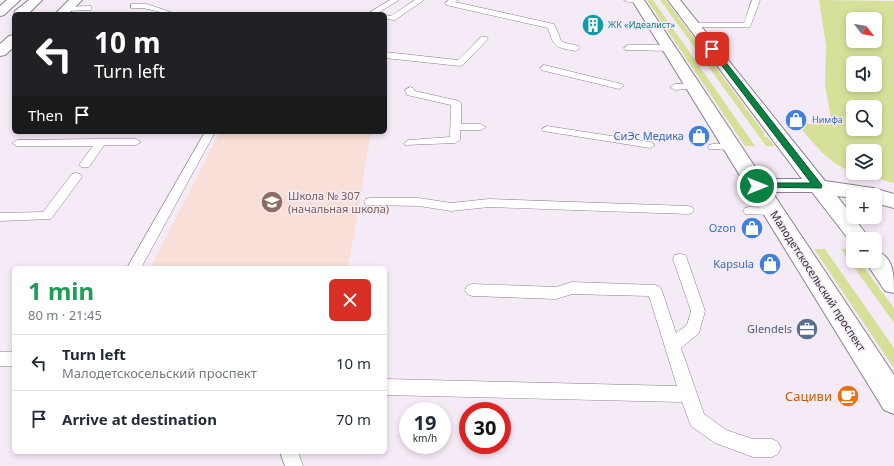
<!DOCTYPE html>
<meta charset="utf-8">
<style>
:root{--surface:#fff;--page:#f6f6f7;--text:#1f2937;--muted:#747a83;--line:#e0e1e3}
body{margin:0;font-family:"Noto Sans",sans-serif;background:var(--page);color:var(--text);height:100vh;display:flex;flex-direction:column;font-size:15px;white-space:nowrap}
*{box-sizing:border-box;margin:0}
p{font-size:13px;color:var(--muted)}
.icon{flex:none;width:22px;height:22px;fill:none;stroke:currentColor;stroke-width:2;stroke-linecap:round;stroke-linejoin:round}
.map{position:relative;flex:1;overflow:hidden}
.drawer{position:absolute;left:12px;top:266px;width:375px;height:188px;display:flex;flex-direction:column;background:var(--surface);border-radius:6px;box-shadow:0 2px 6px #0003}
.drawer>*{flex:none}
.banner{position:absolute;left:12px;top:12px;width:375px;height:122px;border-radius:6px;box-shadow:0 2px 6px #0003;background:#202124;color:#fff;overflow:hidden}
.needle{width:26px;rotate:121deg}
.fabs{position:absolute;left:846px;top:12px;display:grid;gap:8px}
.fabs a{display:grid;place-items:center;width:36px;height:36px;border-radius:6px;background:var(--surface);box-shadow:0 2px 6px #0003;font-size:20px}
.speed{position:absolute;left:399px;top:402px;display:flex;gap:8px;font-size:20px;font-weight:700;text-align:center}
.speed>*{display:grid;place-content:center;width:52px;height:52px;border-radius:50%;background:var(--surface);box-shadow:0 2px 6px #0003;line-height:1}
.speed small{font-size:10px;font-weight:400}
.speed .limit{border:6px solid #d22;background:#fff;color:#111}
.pin{position:absolute;display:grid;place-items:center;width:34px;height:34px;color:#fff;margin:-17px;border-radius:8px;box-shadow:0 2px 6px #0006}
.me{position:absolute;width:44px;margin:-22px;rotate:90deg;stroke-linejoin:round;filter:drop-shadow(0 0 3px #0008)}
.turn{display:flex;align-items:center;gap:14px;height:84px;padding:0 16px;font-size:18px}
.turn .icon{width:52px;height:52px;stroke-width:2.5}
.turn b{display:block;font-size:28px;line-height:34px}
.then{display:flex;align-items:center;height:38px;padding:0 16px;background:#0003;gap:8px;font-size:15px}
.round{display:grid;place-items:center;flex:none;width:42px;height:42px;border-radius:6px;background:var(--page)}
.head{display:flex;align-items:center;justify-content:space-between;height:68px;padding:0 16px}
h1{font-size:24px;font-weight:700;line-height:30px;color:#1e9e55}
ul{padding:0;list-style:none}
li{display:flex;align-items:center;gap:12px;height:56px;padding:0 16px;border-top:1px solid var(--line)}
li div{flex:1}
li b{display:block;font-size:15px}
li em{font-style:normal}
.map>svg:first-child{display:block}
</style>
<div class="map">
<svg width="894" height="466" viewBox="0 0 894 466">
<rect width="100%" height="100%" fill="#f5ebf7"/>
<path fill="#f8dfd7" d="M220 132H371L354 236 347 268H150Z"/>
<g fill="#d7e099" fill-rule="evenodd">
<path d="M647 0H653L755 146H745Z"/>
<path d="M660 0H666L765 134H763L765 137H767L775 146H766Z"/>
<path d="M819 0 894 1V183L857 173H875V151H853V172C828 164 814 143 797 124H832L825 85 826 45ZM853 19H875V41H853ZM853 63H875V85H853ZM853 107H875V129H853Z"/>
<path d="M814 249H825L894 348V368Z"/>
<path d="M841 249H850L853 253V261H859L894 308V323Z"/>
</g>
<g fill="none" stroke-linecap="round" stroke-linejoin="round">
<g stroke="#89808a" stroke-width="1">
<g id="service">
<path d="M390 0H399L376 14H367Z"/>
<path d="M415 0H424L395 20 385 19V15L391 16Z"/>
<path d="M449 0H458L455 2 554 24C565 45 554 40 579 46L580 48 576 51C555 47 554 48 548 28L446 5 445 3Z"/>
<path d="M624 0H642C638 3 628 3 624 0Z"/>
<path d="M752 0H760L750 27H693L689 25 693 23H744Z"/>
<path d="M131 4H147L176 14C165 14 158 11 147 9 142 7 137 9 131 8Z"/>
<path d="M88 6H91V10L66 11 62 9 66 7Z"/>
<path d="M481 37H487L488 39 463 65 460 66 385 58V52L458 60Z"/>
<path d="M628 45H669L673 48 669 51 625 50 624 48Z"/>
<path d="M544 65 622 84 624 86 619 89 541 70 540 68Z"/>
<path d="M693 83 698 86 696 88 675 90 670 87 675 84Z"/>
<path d="M410 87 413 88 415 91 459 101 461 103V124H481L486 127 481 130H460V140L455 143 405 145 404 143 409 140 450 137 451 105 407 95 405 90Z"/>
<path d="M547 126 650 142 655 145 650 148 543 131 542 129Z"/>
<path d="M205 132H215L141 268H127Z"/>
<path d="M101 139H136L141 142 136 145H104L89 167H81L79 165 93 146H17L12 143 17 140Z"/>
<path d="M713 144H732L737 147 732 150 709 149 708 147 709 145Z"/>
<path d="M76 173 80 174 82 177 51 219 0 221V213L43 212 72 174Z"/>
<path d="M370 198H419L451 203 489 199 688 206 692 207 694 210 692 213 688 214 489 207 451 211 419 206 366 205 364 202 366 199Z"/>
<path d="M749 207 777 208 779 211 777 214 773 215 745 214 743 211 745 208Z"/>
<path d="M680 254 685 255 687 259 705 311 699 333 681 348 704 414 726 430 753 439H772L778 442 781 448 778 454 772 457H753L715 443 691 426 682 402 385 395V379L677 386 649 296 572 294 556 299 472 296 467 294 465 290 467 286 472 284 556 287 572 282 655 285 660 287 662 291 676 333 687 325 691 311 673 259 675 255Z"/>
<rect x="0" y="352" width="14" height="14"/>
<path d="M280 452H298L303 466H285Z"/>
</g>
</g>
<g stroke="#89808a" stroke-width="2">
<g id="minor">
<path d="M632 0H644L763 179H802L668 0H680L825 181 873 188 894 194V208L875 203V195H853V198L837 196 870 239H853V245L812 192H772L894 375V414L884 410Z"/>
<path d="M875 250C894 257 894 274 894 293L885 291 865 261H875Z"/>
</g>
</g>
<g stroke="#89808a" stroke-width="2">
<g id="secondary">
<path d="M7 0H20L4 15 0 16V6Z"/>
<path d="M29 0H42L28 14 14 15 15 11Z"/>
<path d="M69 0H82L68 14H55Z"/>
<path d="M14 35V47L5 55 0 56V44L9 36Z"/>
</g>
</g>
<use href="#service" fill="#fff" fill-rule="evenodd"/>
<use href="#minor" fill="#fff" fill-rule="evenodd"/>
<use href="#secondary" fill="#fff" fill-rule="evenodd"/>
</g>
<path fill="#0b8043" stroke="#07532c" d="M710 47H714L821 184 822 186 821 188 754 187 752 186 754 184 757 183H811L710 50Z"/>
<defs>
<g id="building-disc" transform="scale(1.15)"><circle r="9.5" fill="#0f9aa8" stroke="#f5ebf7"/><path d="M-4-6H4V6H1V3H-1V6H-4ZM-2.5-4.3h1.7v1.8h-1.7ZM.8-4.3h1.7v1.8H.8ZM-2.5-1h1.7V.8h-1.7ZM.8-1h1.7V.8H.8Z" fill="#fff"/></g>
<g id="shop-disc" transform="scale(1.15)"><circle r="9.5" fill="#3f7fe0" stroke="#f5ebf7"/><path d="M-5-2.5h2.3a2.7 3.5 0 0 1 5.4 0H5L5.5 6h-11ZM-1.5-2.5h3a1.5 2.3 0 0 0-3 0Z" fill="#fff"/></g>
<g id="school-disc" transform="scale(1.15)"><circle r="9.5" fill="#8d6e63" stroke="#f5ebf7"/><path d="M0-5L7-2L0 1L-7-2ZM-4 1L0 2.5L4 1V4Q0 6-4 4Z" fill="#fff"/></g>
<g id="office-disc" transform="scale(1.15)"><circle r="9.5" fill="#5c6f8a" stroke="#f5ebf7"/><path d="M-6-3h4V-5.5h4V-3h4V5H-6ZM-1-4.5V-3h2v-1.5ZM-6 0V1H6V0Z" fill="#fff"/></g>
<g id="cafe-disc" transform="scale(1.15)"><circle r="9.5" fill="#e8710a" stroke="#f5ebf7"/><path d="M-5.5-4.5H6V0H3Q3 3.5 0 3.5H-2.5Q-5.5 3.5-5.5 0ZM3-3.2v2h1.7v-2ZM-6 4.5H4V6H-6Z" fill="#fff"/></g>
</defs>
<g fill-rule="evenodd">
<use href="#building-disc" x="593" y="25"/>
<use href="#shop-disc" x="796" y="120"/>
<use href="#shop-disc" x="699" y="136"/>
<use href="#school-disc" x="272" y="202"/>
<use href="#shop-disc" x="752" y="228"/>
<use href="#shop-disc" x="770" y="264"/>
<use href="#office-disc" x="807" y="329"/>
<use href="#cafe-disc" x="848" y="396"/>
</g>
<g text-anchor="middle" stroke-width="3" stroke-linejoin="round" paint-order="stroke">
<g font-size="9" fill="#0d838f" stroke="#f5ebf7" text-anchor="start">
<text x="608" y="28">ЖК «Идеалист»</text>
</g>
<g font-size="9" fill="#366cbe" stroke="#f5ebf7" text-anchor="start">
<text x="812" y="123">Нимфа</text>
</g>
<g font-size="11" fill="#366cbe" stroke="#f5ebf7" text-anchor="end">
<text x="684" y="140">СиЭс Медика</text>
<text x="736" y="232">Ozon</text>
<text x="754" y="268">Kapsula</text>
</g>
<g font-size="11" fill="#785e54" stroke="#f5ebf7" text-anchor="start">
<text x="288" y="200">Школа № 307<tspan x="288" dy="13">(начальная школа)</tspan></text>
</g>
<g font-size="11" fill="#322e32" stroke="#f5ebf7">
<text transform="translate(818 281) rotate(57)" y="4">Малодетскосельский проспект</text>
</g>
<g font-size="11" fill="#4e5e75" stroke="#f5ebf7" text-anchor="end">
<text x="792" y="333">Glendels</text>
</g>
<g font-size="13" fill="#c56008" stroke="#f5ebf7" text-anchor="end">
<text x="832" y="401">Сациви</text>
</g>
</g>
</svg>
<div class="fabs">
<a><svg class="needle" viewBox="-14 -14 28 28"><path d="M0-13l5 13h-10z" fill="#e53935"/><path d="M0 13l5-13h-10z" fill="#747a83"/></svg></a>
<a><svg class="icon" aria-label="sound" viewBox="0 0 24 24"><path d="M4 9h4l5-4v14l-5-4H4zM17 9q2 3 0 6"/></svg></a>
<a><svg class="icon" aria-label="search" viewBox="0 0 24 24"><circle cx="10" cy="10" r="6"/><path d="M15 15l6 6"/></svg></a>
<a><svg class="icon" aria-label="layers" viewBox="0 0 24 24"><path d="M12 4l9 5-9 5-9-5zM3 14l9 5 9-5"/></svg></a>
<a>+</a>
<a>−</a>
</div>
<div class="speed"><div>19<small>km/h</small></div><div class="limit">30</div></div>
<div class="pin" style="left:712px;top:49px;background:#d93025"><svg class="icon" aria-label="arrive" viewBox="0 0 24 24"><path d="M6 21V4h12l-3 4 3 4H6"/></svg></div>
<svg class="me" style="left:757px;top:186px" viewBox="-20 -20 40 40"><circle r="17" fill="#0b8043" stroke="#fff" stroke-width="3"/><path d="M0-11L8 9 0 5-8 9z" fill="#fff"/></svg>
<div class="banner">
<div class="turn"><svg class="icon" aria-label="left" viewBox="0 0 24 24"><path d="M17 20v-9H6M10 6l-5 5 5 5"/></svg><div><b>10 m</b>Turn left</div></div>
<div class="then">Then<svg class="icon" aria-label="arrive" viewBox="0 0 24 24"><path d="M6 21V4h12l-3 4 3 4H6"/></svg></div>
</div>
<section class="drawer">
<div class="head"><div><h1>1 min</h1><p>80 m · 21:45</p></div><a class="round" style="background:#d93025;color:#fff"><svg class="icon" aria-label="close" viewBox="0 0 24 24"><path d="M6 6l12 12M18 6L6 18"/></svg></a></div>
<ul>
<li><svg class="icon" aria-label="left" viewBox="0 0 24 24"><path d="M17 20v-9H6M10 6l-5 5 5 5"/></svg><div><b>Turn left</b><p>Малодетскосельский проспект</p></div><em>10 m</em></li>
<li><svg class="icon" aria-label="arrive" viewBox="0 0 24 24"><path d="M6 21V4h12l-3 4 3 4H6"/></svg><div><b>Arrive at destination</b></div><em>70 m</em></li>
</ul>
</section>
</div>
